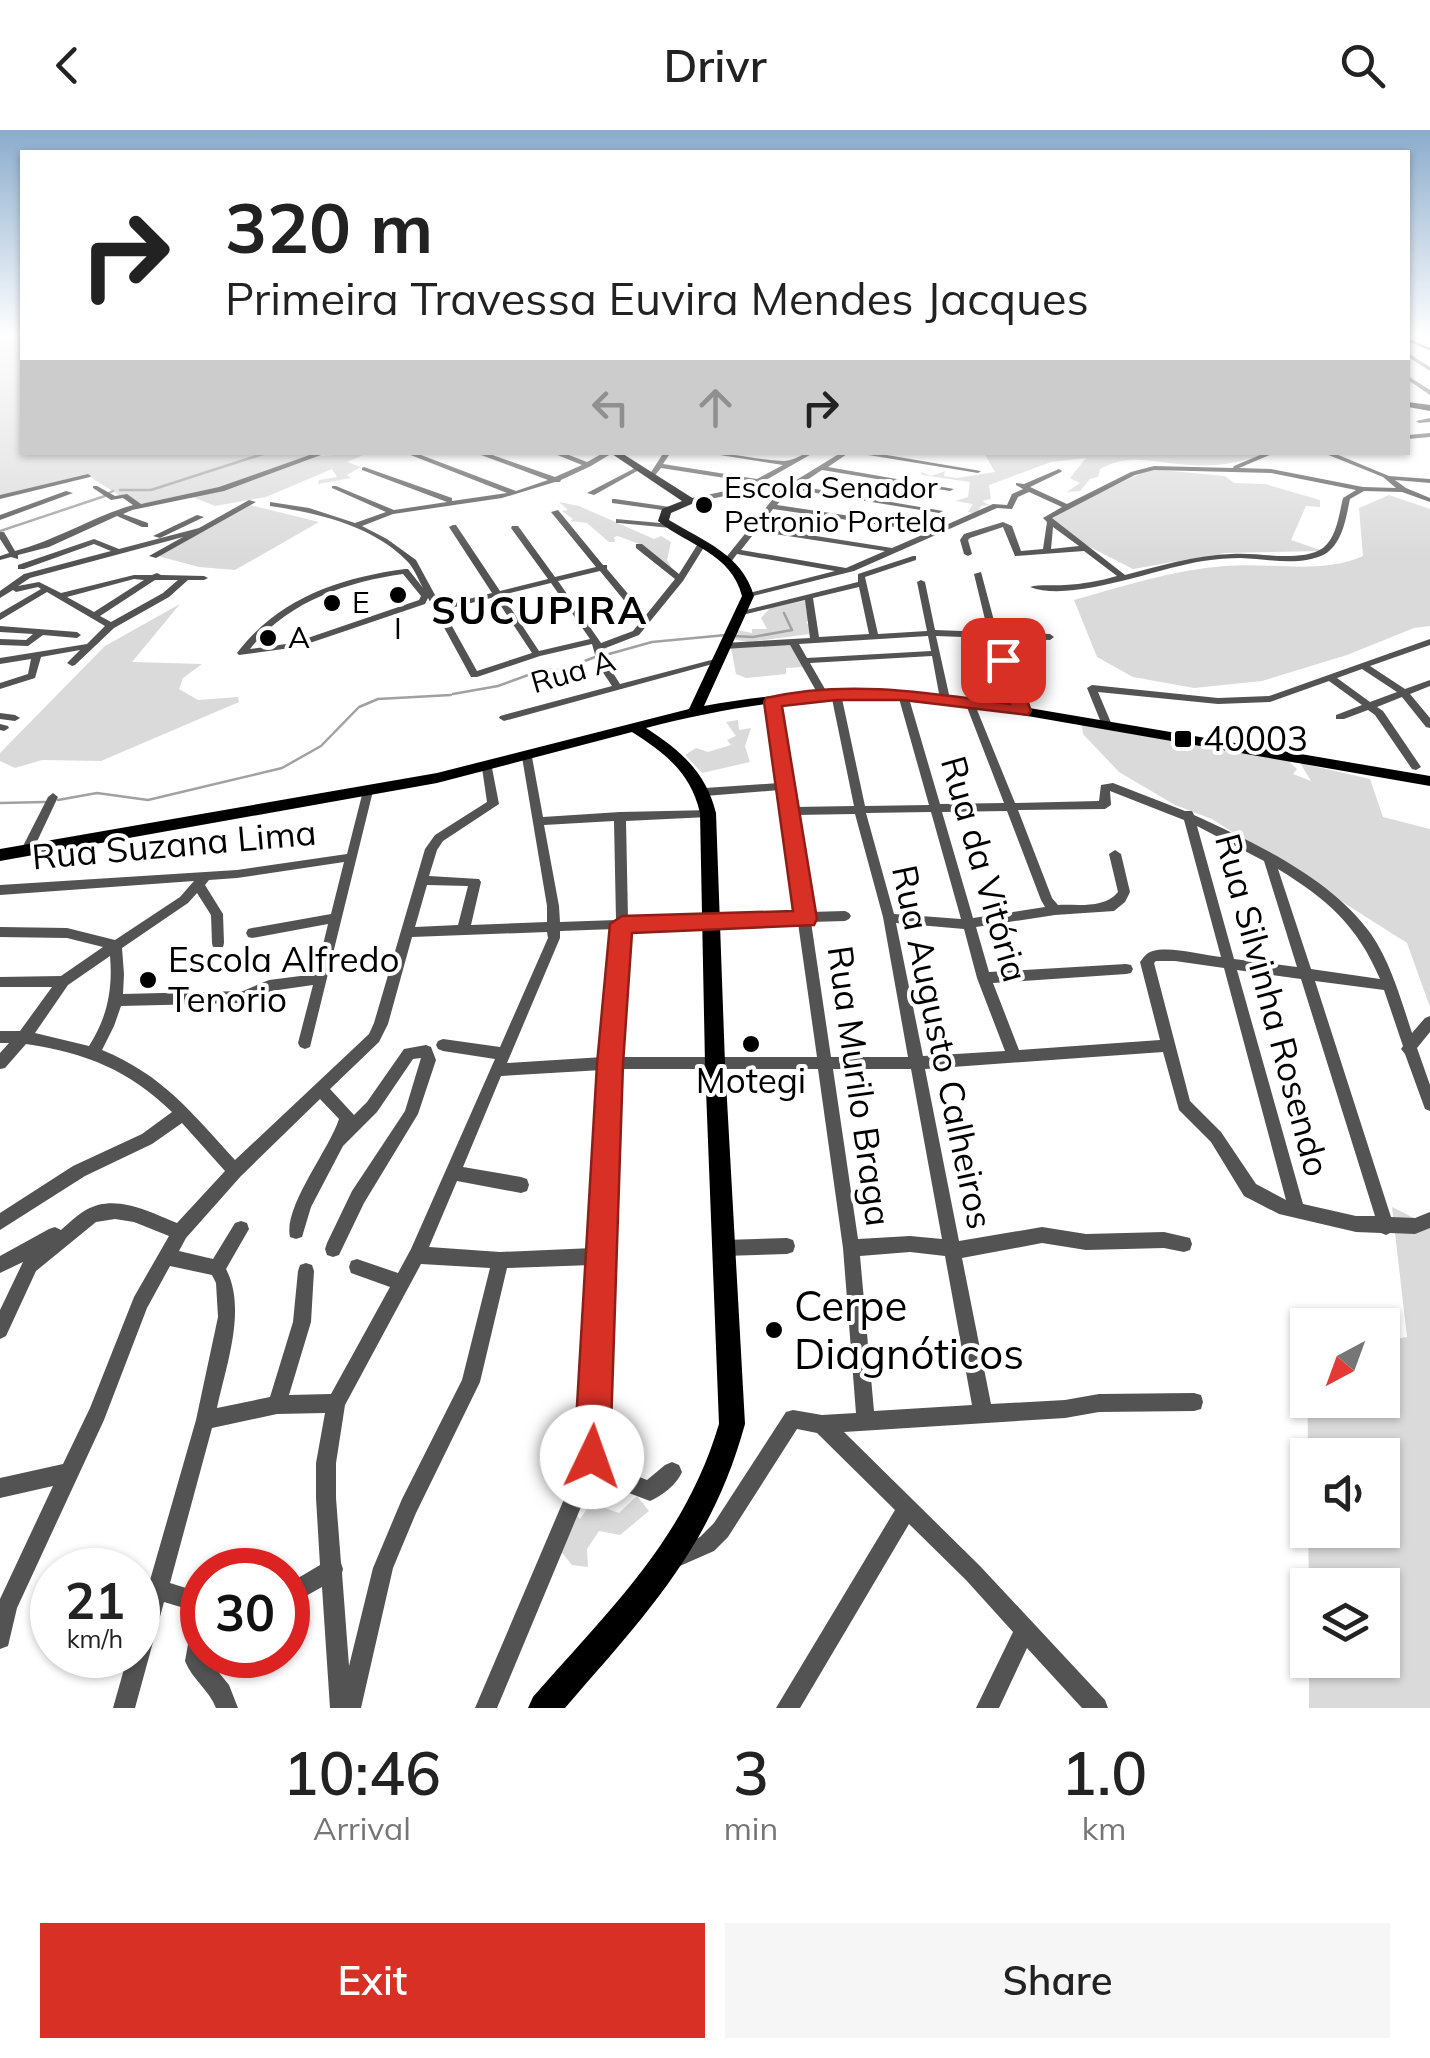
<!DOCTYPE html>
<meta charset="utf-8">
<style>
:root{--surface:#fff;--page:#f6f6f6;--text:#222;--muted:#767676;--accent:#d93025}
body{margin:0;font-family:Mulish,sans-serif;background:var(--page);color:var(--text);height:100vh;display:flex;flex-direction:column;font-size:38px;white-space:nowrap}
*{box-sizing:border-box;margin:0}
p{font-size:32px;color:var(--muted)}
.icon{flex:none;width:55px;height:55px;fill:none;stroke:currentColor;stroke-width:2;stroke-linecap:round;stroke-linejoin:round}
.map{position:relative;height:1578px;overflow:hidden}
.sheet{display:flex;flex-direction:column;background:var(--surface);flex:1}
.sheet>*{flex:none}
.banner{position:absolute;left:20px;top:20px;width:1390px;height:305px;border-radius:0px;box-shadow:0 2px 8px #0004;background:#fff;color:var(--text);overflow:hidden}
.needle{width:65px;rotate:221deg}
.tools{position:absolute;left:1290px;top:1178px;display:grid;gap:20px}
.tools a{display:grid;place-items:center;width:110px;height:110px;border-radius:0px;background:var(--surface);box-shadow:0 2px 8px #0004;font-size:50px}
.speed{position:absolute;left:30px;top:1418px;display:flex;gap:20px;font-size:50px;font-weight:700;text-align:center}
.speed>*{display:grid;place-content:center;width:130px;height:130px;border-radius:50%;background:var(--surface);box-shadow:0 2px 8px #0004;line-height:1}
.speed small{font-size:25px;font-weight:400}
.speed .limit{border:15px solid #d22;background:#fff;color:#111}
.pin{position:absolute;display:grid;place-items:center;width:85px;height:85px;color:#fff;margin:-42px;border-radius:20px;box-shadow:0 5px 15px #0006}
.me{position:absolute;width:110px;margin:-55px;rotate:3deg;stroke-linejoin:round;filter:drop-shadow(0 0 8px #0008)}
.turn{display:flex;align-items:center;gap:35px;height:210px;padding:0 40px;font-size:45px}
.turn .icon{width:130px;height:130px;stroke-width:2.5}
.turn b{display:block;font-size:70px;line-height:85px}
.lanes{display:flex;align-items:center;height:95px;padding:0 40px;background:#0003;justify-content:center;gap:50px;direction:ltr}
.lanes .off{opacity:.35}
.eta{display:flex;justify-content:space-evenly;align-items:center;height:170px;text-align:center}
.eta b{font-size:60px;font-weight:600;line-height:70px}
.action{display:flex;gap:20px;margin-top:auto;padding:20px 40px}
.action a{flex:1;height:115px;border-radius:0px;background:var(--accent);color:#fff;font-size:40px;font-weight:600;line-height:115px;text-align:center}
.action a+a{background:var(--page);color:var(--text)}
header{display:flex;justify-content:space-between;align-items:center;height:130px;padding:0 40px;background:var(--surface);font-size:45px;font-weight:600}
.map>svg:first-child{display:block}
</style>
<header><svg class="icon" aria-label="back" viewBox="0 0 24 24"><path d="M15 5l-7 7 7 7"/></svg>Drivr<svg class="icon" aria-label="search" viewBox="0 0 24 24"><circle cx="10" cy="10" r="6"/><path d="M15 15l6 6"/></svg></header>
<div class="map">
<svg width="1430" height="1578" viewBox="0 0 1430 1578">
<rect width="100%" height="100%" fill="#fff"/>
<g fill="#dadada">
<path d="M0 207H22V322L324 323 320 326 368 323 347 332 361 337 347 345 351 348 318 354 319 350 337 347 332 339 266 367 215 376 190 366 135 375 87 345 0 367Z"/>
<path d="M984 323H1266C1242 333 1216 337 1190 335 1157 333 1129 322 1100 339L1098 347 1090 349 1080 361 1067 362 1080 353 1070 348 1086 328 1051 332 989 355 991 369 982 371 989 375 981 376 977 384 968 382 973 374 955 371 968 367 970 352 922 345 921 342 931 346 945 341 944 346 957 348 995 342Z"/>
<path d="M1150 339 1225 346 1234 353 1265 354 1320 370V377L1306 376 1291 410 1323 421 1225 423 1133 439 1084 414 1047 388Z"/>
<path d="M1389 365 1430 379V496L1414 498 1347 525 1262 551 1194 558 1133 547 1097 527 1074 470C1124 456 1173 440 1225 436 1270 432 1321 445 1363 426L1359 378Z"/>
<path d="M559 372 579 376 654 409 661 406 671 412 667 430 672 438 642 415 618 406 614 407 615 412H609L587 393 570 391 573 389 562 381 568 380Z"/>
<path d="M250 375 319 392 235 440 199 437 158 426Z"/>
<path d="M808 470 806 481 814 484 806 493 811 495 810 504 748 512 732 509 737 500 752 503V499H767L761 488 770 478Z"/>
<path d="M180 474 132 532 202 534 183 548 179 559 198 570 238 567 239 572 101 631 42 630 15 638 0 631V623L105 516Z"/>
<path d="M788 512 804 537 786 538V544L746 548 736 544 731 518Z"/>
<path d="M738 590 739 600 751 598 745 616 750 632 702 643 685 625 696 618 708 622 731 615 727 610 736 606 726 592Z"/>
<path d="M1082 595 1289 631 1297 639 1293 644 1311 651 1300 633 1370 649 1383 687 1430 699V877L1407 813 1212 689 1175 675 1119 642 1083 604Z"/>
<path d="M1392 1077 1430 1096V1578H1309V1530H1382V1455H1309L1308 1400H1382V1325H1308L1307 1221 1308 1270H1382L1383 1211 1407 1207Z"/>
<path d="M637 1366 649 1381 620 1405 599 1401 587 1419 588 1437 572 1435 559 1419 574 1382 580 1389 591 1373 619 1383Z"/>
</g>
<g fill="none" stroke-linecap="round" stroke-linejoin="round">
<g stroke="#a1a1a1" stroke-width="2.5">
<path d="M120 360H151L269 322"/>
<path d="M109 363 113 361"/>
<path d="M0 401 105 366"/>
<path d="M733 506 753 507 792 500 784 483"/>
<path d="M609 524 652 512 726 505"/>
<path d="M453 564 498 556 542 540H562L595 527"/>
<path d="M58 670 97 663 148 670 282 638 321 616 359 577 378 569 451 565"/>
<path d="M0 673 45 672"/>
</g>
<g fill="#535353" fill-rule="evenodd">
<path d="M1408 223 1430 237V241L1408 227Z"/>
<path d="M1408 246 1430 260V265L1408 250Z"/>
<path d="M1430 288V292L1419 293 1416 291Z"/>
<path d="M1430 303V307L1408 309V305Z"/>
<path d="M318 322H329L224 361 132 380 123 384 148 393V397H142L117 386 49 417 18 425V429L11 427 0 430V426L9 423 0 409V402H4L15 421C57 410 94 386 133 375L123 368 111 370 93 358V356H97L115 366 127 364 141 374 219 357Z"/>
<path d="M403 322H413L516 361 548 350 473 322H484L555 347 582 335 550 322H561L587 332 605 322H614L591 336 561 350 560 352H555L502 368 393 384 362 396 387 409 416 430 441 476 492 463 449 397 453 395H456L500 461 548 449 511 398 512 396H518L555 447 596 437 551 382 558 380 603 435H607V439L646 485 675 449 636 418V414H642L679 444 699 412H705L706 414 683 451 639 505 603 519 608 535 620 554 715 529 720 532 504 591 499 588 500 586 612 556 598 535 592 514 540 526 477 547H471L428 468 425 474 298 517 239 525 237 523C279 468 339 448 405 439H408L423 458C418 449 414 438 407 431 372 395 317 383 270 376V372L309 378 355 393 386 382 332 358V356H336L394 380 447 372 362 340V338L364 337 452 368V371L507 363ZM600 441 641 491 633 501 601 513 558 451ZM403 444 421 466 419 470 293 513 250 519C287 472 346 452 403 444ZM551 453 590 509 539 521 502 465ZM495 467 532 523 477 541 443 480Z"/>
<path d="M664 322H671L663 334 757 349 783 335 701 322C729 322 756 330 784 331 795 331 803 322 815 322L745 362 690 373 686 371 687 369 740 358 751 352 661 338 653 348H649L648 347Z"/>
<path d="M842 322H850L828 337 954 359 950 361 822 340 798 356 943 381 939 383 792 359 786 364 777 375 937 399 993 374 1007 375 1012 364 1023 359 1016 355V353L1024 354 1059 339 1062 341 1061 342 1030 357 1067 374 1131 342 1154 336 1233 338 1234 336 1267 322H1277L1239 338 1271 339 1363 357 1396 358 1383 347 1321 322H1331L1389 346 1430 349V353L1395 350 1406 358 1430 368V372L1402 362 1364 361 1350 369C1346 387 1343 413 1325 424 1300 437 1268 429 1241 428 1229 428 1216 429 1203 431 1157 438 1072 473 1030 457 1040 454 1053 456 1065 455 1082 454 1100 451 1117 446L1084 421 1015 426 1003 397 970 408 968 410 972 424 968 426 964 424 960 410 964 404 1003 392 1012 396 1021 421 1043 419 1047 392 1043 388 1062 377 1029 362 1018 367 1012 379 997 378 854 441 745 468V464L835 441 737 424 731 432 724 430 780 360ZM1154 340 1271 343 1356 360 1343 368C1339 384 1337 407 1323 418 1313 425 1298 426 1286 426 1268 426 1250 423 1232 424 1195 425 1160 436 1125 445L1052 388 1135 345ZM773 379 929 402 892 418 759 397ZM1053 397 1079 416 1051 419ZM756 401 885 421 846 438 741 420Z"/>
<path d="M850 322H869L981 341 978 343Z"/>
<path d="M637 337 640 339 639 340 594 365 587 363Z"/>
<path d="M88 344 91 346 90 347 0 369V365Z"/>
<path d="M66 361 73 363 0 390V385Z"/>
<path d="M615 369 670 377 674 379 670 381 612 373V369Z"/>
<path d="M249 370 256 372 156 428 149 426 183 407 30 448 18 456 39 452 61 463 134 445H152L157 443 161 445 204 446 208 448 204 450H188L169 467 114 498 75 535 72 536 67 533 80 520 41 527 35 548 0 559V553L28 544 31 529 0 534V528L87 514 105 496 47 462 0 490V483L41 459 38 457 16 462 13 460 0 468V461L24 444 111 421 94 414 24 439H18V435L94 409 119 419 199 398ZM134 449 144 450 94 482 67 467ZM155 450H178L163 463 111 492 100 486Z"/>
<path d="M197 385 204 387 160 408 153 406Z"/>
<path d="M616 389 671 394 675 396 671 398 619 393H616Z"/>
<path d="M913 426H916V430L865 447 878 504 927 501 917 452 921 450 925 452 935 500 988 502 974 444 981 442 997 502 1050 504 1054 507 1050 510 999 508 1027 581 1025 583H1019L1017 581 990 508 936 506 950 569 945 572 940 569 932 526 810 533 829 566 824 569 819 566 790 515 724 519 719 516 724 513 810 508 805 470 742 485 738 482 858 452V444ZM859 457 869 504 819 507 813 468ZM928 506 931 521 807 528 799 514Z"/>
<path d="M0 496 77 502 81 505 77 508 43 505 28 516 0 515V509L26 510 33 504 0 502Z"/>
<path d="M1430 509V515L1370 536 1405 559 1430 550V556L1410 564 1430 588V598L1426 597 1402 567 1377 577 1383 581 1421 637 1416 640 1412 639 1375 585 1368 580 1344 589H1336V585L1362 575 1329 551 1270 572 1218 574 1098 562 1112 595 1107 598 1102 595 1087 558 1092 555 1218 568 1269 566ZM1362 539 1397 562 1370 572 1337 548Z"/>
<path d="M836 561 841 564 865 676 929 675 898 565 903 562 908 565 940 674 1004 673 965 572 970 569 973 570 1015 673 1099 671 1101 655 1113 653 1185 681H1192L1194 685C1255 713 1331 748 1371 804 1391 833 1401 870 1412 903L1425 888 1430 886V902L1417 918 1430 955V981L1425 979 1405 924 1401 919 1403 916 1384 860 1315 851 1391 1087 1415 1088 1430 1082V1098L1415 1104 1390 1103 1386 1105 1381 1103 1356 1102 1279 1084 1244 1066 1211 1012 1179 980 1163 922 925 939 959 1111 1042 1097 1086 1104 1164 1102 1190 1108 1192 1114 1190 1120 1184 1122 1164 1118 1086 1120 1042 1113 962 1128 991 1274 1065 1270 1099 1264 1194 1263 1201 1265 1203 1272 1201 1279 1194 1281 1099 1282 1065 1288 844 1302 980 1436 1105 1570 1108 1578H1082L1027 1518 999 1578H976L1013 1502 966 1450 909 1394 800 1578H776L895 1380 817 1303 797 1299 728 1407 714 1421 673 1439 666 1436 663 1429 666 1422 700 1407 714 1393 786 1282 793 1280 822 1285 856 1283 843 1118 818 939H617L610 1120 612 1126 609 1132 602 1322 634 1345 647 1350 665 1335 672 1332 679 1335 682 1342C677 1354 662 1366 650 1371L621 1360 596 1341 497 1578H475L582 1327 592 1135 507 1138 480 1252 416 1383 393 1438 361 1578H330L322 1457 288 1476V1454L320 1435 316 1368V1333L325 1283 277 1284 212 1298 170 1453 202 1463V1525H208L207 1528 229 1555 238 1578H216C209 1560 192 1549 185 1531L194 1481 164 1472 135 1578H113L128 1525H138V1492L196 1290 218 1187 216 1153 212 1145 170 1136 147 1178 104 1290 17 1478 8 1516 0 1519V1469L53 1356 0 1368V1348L63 1334 90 1278 134 1167 169 1106 134 1092 115 1089 96 1092 36 1141 6 1206 0 1209V1180L23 1132 0 1143V1126L49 1099 55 1097 61 1100C69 1093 77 1085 86 1080 115 1063 150 1082 177 1093L225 1041 182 993 152 1014 85 1046 0 1100V1083L73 1036 142 1004 172 982C129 940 86 923 26 914L5 938 0 939V923L9 913H0V901H20L52 857H0V847L61 846 103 817 67 808 0 807V797L67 798 115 810 180 767 194 751 0 765V755L237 740 347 724 363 661 364 658H372L373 661 310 917 305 919 300 917 298 913 313 855 271 861 244 873 121 876 114 896 102 920C163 945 192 983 235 1030L369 904 374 893 425 719 435 705 487 672 482 638 483 636H491L492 638 499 674 443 711 437 720 429 746 479 749 481 752 471 795 547 792V776L522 627 527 624 532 627 543 687 620 682 712 680 714 683 708 687 626 691 628 789 797 783 780 660 705 666 700 662 705 658 779 653 768 571 773 568 778 571 794 677 854 676 831 564ZM1110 661 1184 690 1221 827C1203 825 1170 816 1153 821 1146 823 1144 827 1140 832L1160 910 1019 920 993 853 1126 844 1131 843 1133 839 1131 835 1126 834 989 842 976 797 1055 785 1114 781 1125 772 1130 762 1121 724 1115 720 1109 724 1118 762C1104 779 1079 774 1058 775L1052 768 1018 680 1105 679 1111 675ZM1007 681 1041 770 1045 777 973 788 942 682ZM931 682 961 789 894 784 866 683ZM855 684 883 787 908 927H831L811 792 845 791 849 789 851 786 849 783 845 781 809 782 795 685ZM614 691 616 790 560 792 559 776 544 695ZM1197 696 1264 731 1297 837 1234 829ZM344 732 331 784 252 798 248 799 246 803 248 807 252 808 328 794 316 844 269 850 243 861 123 864 124 844 122 818 188 773 197 763 211 785 212 813 213 817H223L224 813 223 784 205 755 209 750 237 748ZM1278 739C1327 769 1357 795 1380 849L1311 839ZM427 755 468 756 458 795 415 797ZM798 793 817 927H618L628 799ZM896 793 964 799 977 848 1005 921 923 926ZM615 799 603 927 507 933 560 808V801ZM547 802 548 808 500 917 443 909 438 911 436 915 438 919 443 921 495 929 411 1119 398 1143 357 1129 351 1131 349 1137 351 1143 390 1157 331 1264 289 1265 311 1192 314 1141 312 1135 306 1133 300 1135 298 1141 293 1192 270 1267 217 1278C226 1236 247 1179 226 1139L249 1099 247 1093 241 1091 235 1093 213 1129 179 1121 186 1108 241 1046 320 969 339 989C329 1020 283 1077 290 1107L296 1109 302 1107 311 1077 343 1016 377 982 413 929 421 928 405 981 352 1061 327 1113 325 1119 327 1125 333 1127 339 1125 364 1073 418 984 436 930 431 917 426 915 404 919 367 972 354 985 330 959 379 912 388 894 412 807ZM110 826C113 860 107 888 89 916L35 903 68 855ZM1156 831H1175L1224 838 1286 1070 1256 1054 1221 1002 1190 971 1154 833ZM1237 840 1301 849 1375 1086H1356L1303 1074ZM833 939H911L942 1109 910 1106 858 1109ZM602 940 593 1118 500 1122 429 1117 457 1051 521 1063 527 1061 529 1055 527 1049 521 1047 463 1037 501 946ZM910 1122 945 1126 972 1275 874 1281 860 1126ZM421 1134 490 1138 462 1250 402 1369 373 1438 349 1536 342 1443 343 1439 341 1433 336 1368V1333L345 1275Z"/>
<path d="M0 583 15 585 20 588 15 591 0 589Z"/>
<path d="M0 594 8 596 9 598 4 601 0 600Z"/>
<path d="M53 663 58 667 33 720 27 724 23 723 21 720 48 667Z"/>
<path d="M787 1108 793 1110 795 1116 793 1122 787 1124 724 1126 718 1124 716 1118 718 1112 724 1110Z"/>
</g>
<g fill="#000" fill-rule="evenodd">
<path d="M1408 272 1430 275V281L1408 277Z"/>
<path d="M609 322H620L694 369V373L671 383 669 390C703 411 742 424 754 466L704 576C795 559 879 558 970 568L1430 646V656L970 576C926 572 882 567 838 568 773 570 708 582 646 598 680 620 706 642 716 683L725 934 745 1294C711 1418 646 1484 565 1578H528L533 1567C610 1479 685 1409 719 1294L705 934 700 683C691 643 665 623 632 602L437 653 0 731V719L437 643 689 579 742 466C731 423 689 416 658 391L662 379 682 371Z"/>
</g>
<path stroke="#000" stroke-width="2.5" d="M1408 210 1430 219"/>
</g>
<linearGradient id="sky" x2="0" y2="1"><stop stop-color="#8baccc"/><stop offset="0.48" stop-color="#fff"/><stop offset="1" stop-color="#fff" stop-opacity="0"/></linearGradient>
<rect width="1430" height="428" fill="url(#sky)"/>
<path fill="#d93025" stroke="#8d1f18" stroke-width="2.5" d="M1003 525 1012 530 1031 581 1028 585 903 570H836L782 576 817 789 814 795 632 803 623 934 610 1327 604 1340 592 1345 580 1340 574 1327 597 934 610 794 622 786 793 781 764 572 766 568C847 549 930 563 1010 574L995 530Z"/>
<g fill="#000" stroke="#fff" stroke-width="4">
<circle cx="704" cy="375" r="10"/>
<circle cx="398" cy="465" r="10"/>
<circle cx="332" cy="473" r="10"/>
<circle cx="268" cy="508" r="10"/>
<rect x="1173" y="599" width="20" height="20" rx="5"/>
<circle cx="148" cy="850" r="10"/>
<circle cx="751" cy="914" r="10"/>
<circle cx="774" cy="1200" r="10"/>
</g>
<g text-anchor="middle" stroke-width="8" stroke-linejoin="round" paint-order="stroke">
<g font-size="30" fill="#000" stroke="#fff" text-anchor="start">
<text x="724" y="368">Escola Senador<tspan x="724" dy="34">Petronio Portela</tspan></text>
<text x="352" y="483">E</text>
<text x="398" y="509" text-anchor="middle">I</text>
<text x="288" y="518">A</text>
</g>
<g font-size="30" fill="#000" stroke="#fff">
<text transform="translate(573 542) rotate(-16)" y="10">Rua A</text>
</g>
<g font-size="35" fill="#000" stroke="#fff" text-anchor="start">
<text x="1203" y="621">40003</text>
<text x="168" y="842">Escola Alfredo<tspan x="168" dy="40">Tenorio</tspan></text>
<text x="751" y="963" text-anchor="middle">Motegi</text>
</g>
<g font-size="35" fill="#000" stroke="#fff">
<text transform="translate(174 715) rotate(-5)" y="12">Rua Suzana Lima</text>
<text transform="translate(984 739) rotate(74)" y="12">Rua da Vitória</text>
<text transform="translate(1272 875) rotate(75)" y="12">Rua Silvinha Rosendo</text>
<text transform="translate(942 917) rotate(78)" y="12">Rua Augusto Calheiros</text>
<text transform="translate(859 956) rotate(82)" y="12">Rua Murilo Braga</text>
</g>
<g font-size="38" font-weight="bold" letter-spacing="2.5" fill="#000" stroke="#fff">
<text x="540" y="494">SUCUPIRA</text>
</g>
<g font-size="42" fill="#000" stroke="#fff" text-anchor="start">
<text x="794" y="1191">Cerpe<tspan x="794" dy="48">Diagnóticos</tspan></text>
</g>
</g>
</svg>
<div class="tools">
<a><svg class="needle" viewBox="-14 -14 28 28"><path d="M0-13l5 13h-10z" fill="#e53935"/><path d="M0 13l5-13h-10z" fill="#767676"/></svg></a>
<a><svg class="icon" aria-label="sound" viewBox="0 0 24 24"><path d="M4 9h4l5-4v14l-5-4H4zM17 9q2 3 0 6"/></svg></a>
<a><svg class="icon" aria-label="layers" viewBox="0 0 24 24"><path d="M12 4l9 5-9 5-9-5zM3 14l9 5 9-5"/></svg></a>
</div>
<div class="speed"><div>21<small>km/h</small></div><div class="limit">30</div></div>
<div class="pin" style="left:1003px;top:530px;background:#d93025"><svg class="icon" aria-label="arrive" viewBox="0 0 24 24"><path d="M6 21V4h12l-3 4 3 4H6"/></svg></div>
<svg class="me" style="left:592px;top:1327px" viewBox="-20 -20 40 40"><circle r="19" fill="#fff"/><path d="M0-13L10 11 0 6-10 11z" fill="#d93025"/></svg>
<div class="banner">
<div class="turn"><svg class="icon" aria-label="right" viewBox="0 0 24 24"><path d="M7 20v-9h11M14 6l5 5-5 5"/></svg><div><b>320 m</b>Primeira Travessa Euvira Mendes Jacques</div></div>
<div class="lanes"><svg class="icon off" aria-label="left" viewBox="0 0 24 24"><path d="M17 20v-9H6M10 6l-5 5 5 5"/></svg><svg class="icon off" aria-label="ahead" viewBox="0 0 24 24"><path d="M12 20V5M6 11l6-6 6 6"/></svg><svg class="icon" aria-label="right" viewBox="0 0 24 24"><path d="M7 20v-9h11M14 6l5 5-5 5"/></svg></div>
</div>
</div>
<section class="sheet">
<div class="eta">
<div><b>10:46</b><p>Arrival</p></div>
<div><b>3</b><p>min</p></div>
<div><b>1.0</b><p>km</p></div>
</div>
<div class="action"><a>Exit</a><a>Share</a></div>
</section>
